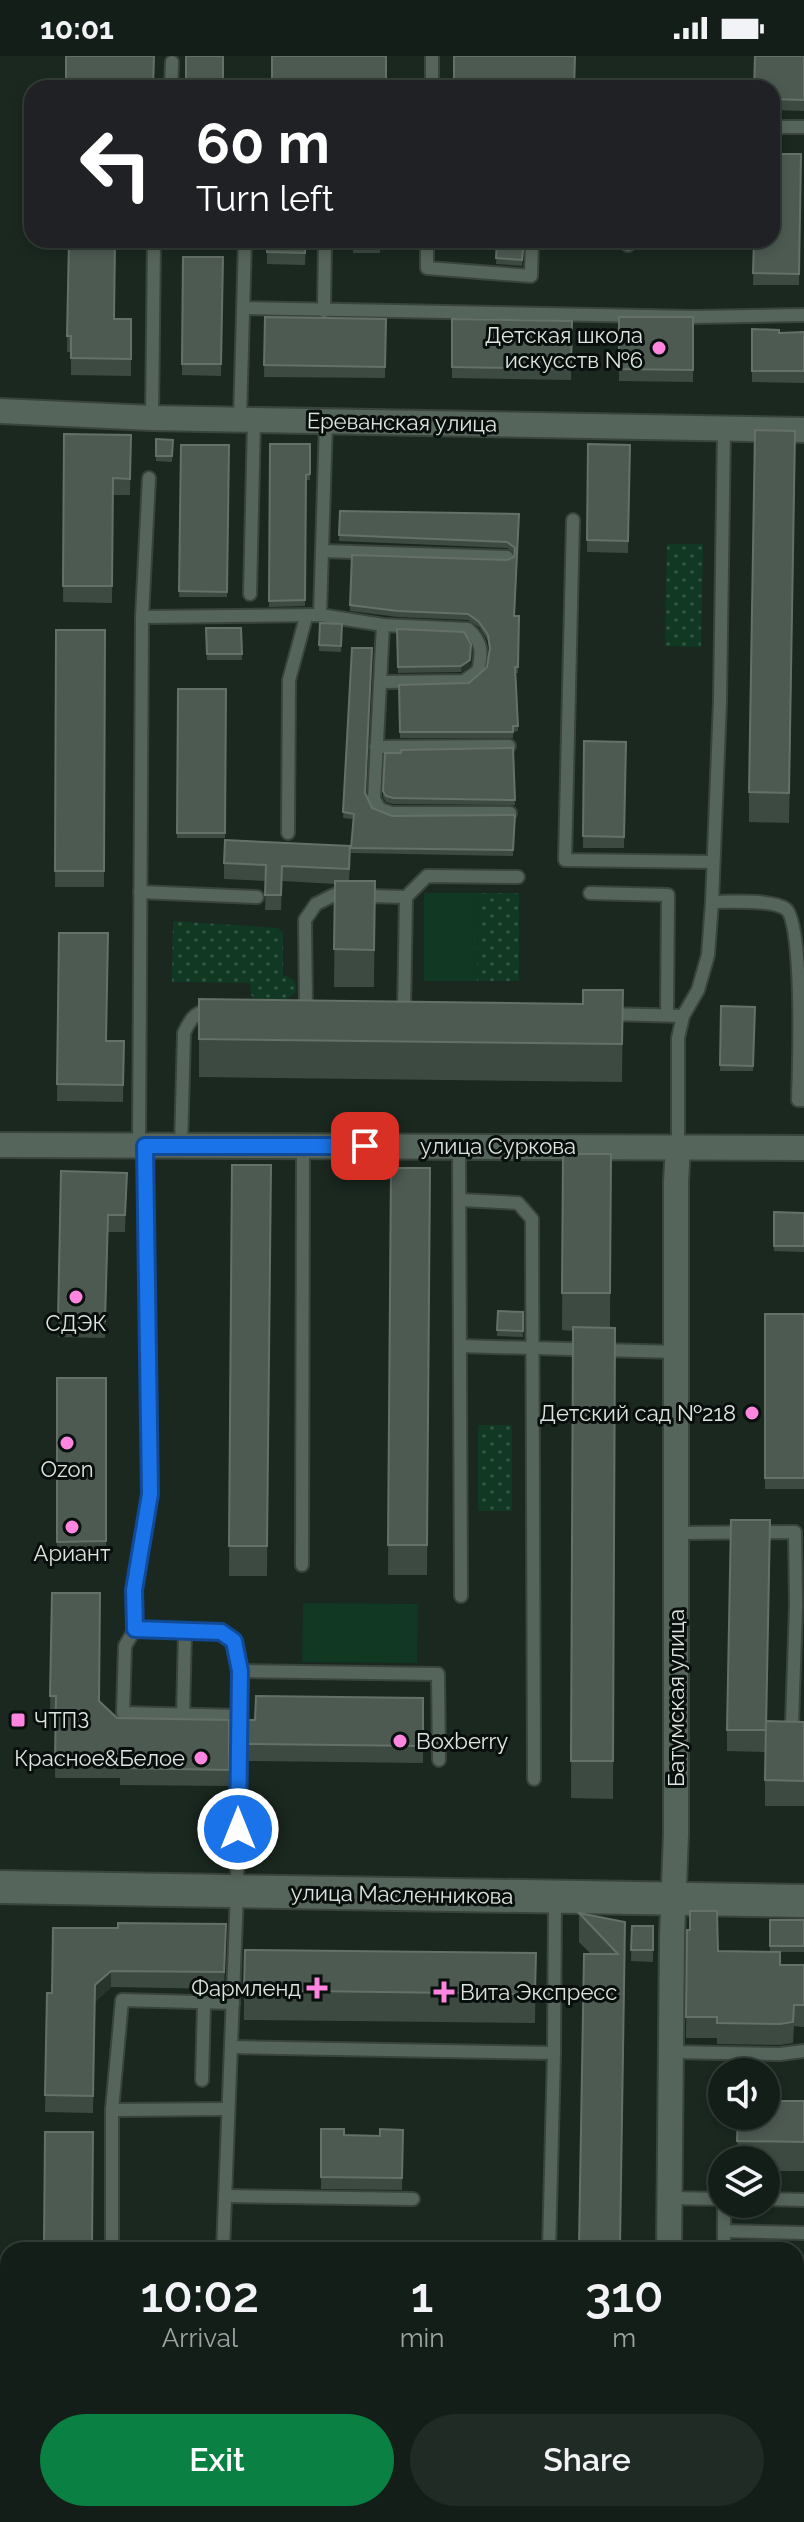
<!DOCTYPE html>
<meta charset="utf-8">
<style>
:root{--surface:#141e18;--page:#212b25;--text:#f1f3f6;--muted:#9da2a2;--line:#333c37;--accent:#0b8043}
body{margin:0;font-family:Raleway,sans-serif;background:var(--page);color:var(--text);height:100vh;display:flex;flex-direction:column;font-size:30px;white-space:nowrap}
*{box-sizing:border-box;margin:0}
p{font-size:26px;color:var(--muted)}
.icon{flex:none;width:44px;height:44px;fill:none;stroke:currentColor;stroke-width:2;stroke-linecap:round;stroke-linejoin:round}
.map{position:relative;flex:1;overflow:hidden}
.sheet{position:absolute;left:0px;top:2186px;width:804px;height:280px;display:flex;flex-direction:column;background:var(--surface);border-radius:24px 24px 0 0;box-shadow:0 4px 12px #0003,0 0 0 2px var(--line)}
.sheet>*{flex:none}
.top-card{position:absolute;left:24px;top:24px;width:756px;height:168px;border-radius:24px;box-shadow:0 4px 12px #0003,0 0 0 2px var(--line);background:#202124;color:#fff;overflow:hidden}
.buttons{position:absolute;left:708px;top:2002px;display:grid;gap:16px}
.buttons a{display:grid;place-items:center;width:72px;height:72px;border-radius:50%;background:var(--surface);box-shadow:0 4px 12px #0003,0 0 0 2px var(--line);font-size:40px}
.pin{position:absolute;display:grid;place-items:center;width:68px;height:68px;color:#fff;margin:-34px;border-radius:16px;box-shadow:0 4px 12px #0006}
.me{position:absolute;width:88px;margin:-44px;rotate:0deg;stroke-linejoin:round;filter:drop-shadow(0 0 6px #0008)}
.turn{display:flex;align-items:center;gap:28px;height:168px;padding:0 40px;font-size:36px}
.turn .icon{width:104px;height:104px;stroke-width:2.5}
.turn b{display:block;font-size:56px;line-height:68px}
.eta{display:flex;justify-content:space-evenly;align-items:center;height:136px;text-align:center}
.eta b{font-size:48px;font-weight:600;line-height:56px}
.cta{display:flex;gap:16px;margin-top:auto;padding:16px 40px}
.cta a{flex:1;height:92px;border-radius:48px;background:var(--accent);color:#fff;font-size:32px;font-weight:600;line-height:92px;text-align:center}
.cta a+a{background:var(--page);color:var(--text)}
.status{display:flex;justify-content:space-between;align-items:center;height:56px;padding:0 40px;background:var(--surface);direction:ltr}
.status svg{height:22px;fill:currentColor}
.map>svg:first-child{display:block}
</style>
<div class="status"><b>10:01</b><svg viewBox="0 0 49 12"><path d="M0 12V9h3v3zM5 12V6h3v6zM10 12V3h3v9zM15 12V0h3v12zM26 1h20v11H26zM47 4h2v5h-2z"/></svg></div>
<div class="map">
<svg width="804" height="2466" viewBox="0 0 804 2466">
<defs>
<pattern id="park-dots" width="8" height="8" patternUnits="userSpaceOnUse" patternTransform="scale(2)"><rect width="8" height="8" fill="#103823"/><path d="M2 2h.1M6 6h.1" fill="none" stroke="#325542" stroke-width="1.8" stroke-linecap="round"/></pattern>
</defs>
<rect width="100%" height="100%" fill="#1a2820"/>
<g fill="url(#park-dots)">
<path d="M667 488H703L701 591 665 590Z"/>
<path d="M478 837H519V925H477Z"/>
<path d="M173 865 278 872 283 877V919C293 922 297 924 296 936L287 943H256L251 939 250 927 172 926Z"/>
<rect x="478" y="1369" width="34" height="86"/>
</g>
<g fill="#103823">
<path d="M424 837H478L477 925H424Z"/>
<path d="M303 1547 418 1548 417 1607 302 1606Z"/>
</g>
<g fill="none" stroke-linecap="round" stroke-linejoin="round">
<g stroke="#39443c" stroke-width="16">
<g id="lane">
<path d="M171 32 172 6"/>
<path d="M432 32V0"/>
<path d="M772 71H804"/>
<path d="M427 184V212L531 220 532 184"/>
<path d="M628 189V184"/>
<path d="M244 252 694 261 804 259"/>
<path d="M324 255 325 184"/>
<path d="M152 362 154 184"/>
<path d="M240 363 245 184"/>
<path d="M573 464 565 804 713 806"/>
<path d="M322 495 507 501"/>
<path d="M250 538 254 364"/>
<path d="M320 559 326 365"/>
<path d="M142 561 320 559 383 569 468 573C483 586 482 597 478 615L464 625 382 626"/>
<path d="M383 569 374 743 380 753 392 757H510"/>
<path d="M376 691 509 690"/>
<path d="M288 777 289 624 306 561"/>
<path d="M140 836 257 841"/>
<path d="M590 837 668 839 667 959"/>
<path d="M406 841 427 820 518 821"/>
<path d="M712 846C729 846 773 843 786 853 804 868 799 1013 798 1044H804"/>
<path d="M306 956 305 864 316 848 334 839 406 841 404 957"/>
<path d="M609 958 683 960"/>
<path d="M459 1089 461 1540"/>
<path d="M139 1090 142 561 149 422"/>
<path d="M145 1090 150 1438 134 1534 135 1573 125 1590 123 1657 239 1660"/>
<path d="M181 1090 184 977C191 961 197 954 215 954"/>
<path d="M678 1090V982L683 960 698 934 708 899 712 846 720 645 724 372"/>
<path d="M461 1144 518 1147 532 1163 534 1723"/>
<path d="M460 1290 676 1296"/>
<path d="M677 1477 795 1476 796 1550 792 1667"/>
<path d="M302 1509 303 1090"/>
<path d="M135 1573 221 1576 234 1585 239 1599 237 1836 223 2194"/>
<path d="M240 1615 438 1618 439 1704"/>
<path d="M183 1659 185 1576"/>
<path d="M231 1991 554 1997 549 2194"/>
<path d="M671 1996 780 1998 804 1995"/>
<path d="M554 1997 555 1841"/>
<path d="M202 2024 204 1946"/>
<path d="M112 2054 122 1944 233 1947"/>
<path d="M225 2140 413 2143"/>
<path d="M669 2142 722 2143"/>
<path d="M766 2143 804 2144"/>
<path d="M724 2175 803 2177"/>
<path d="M112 2194V2054L228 2053"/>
<path d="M724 2194V2148"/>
<path d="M796 2218H800"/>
<path d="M796 2321H804"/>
<path d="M0 2421H8"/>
<path d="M441 2458 568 2461 575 2458"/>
<path d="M620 2458 622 2466"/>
<path d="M119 2466V2458"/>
<path d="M391 2466 394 2458"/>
</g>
</g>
<g stroke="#39443c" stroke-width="28">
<g id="street">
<path d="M0 355 152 362 804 374"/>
<path d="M0 1089 804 1092"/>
<path d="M669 2194 672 1881 676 1778V1126L678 1090"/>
<path d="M668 2466V2458"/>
</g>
</g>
<g stroke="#39443c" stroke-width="36">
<path id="secondary" d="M0 1831 804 1845"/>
</g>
<use href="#lane" stroke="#56655b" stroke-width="12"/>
<use href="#street" stroke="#56655b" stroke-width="24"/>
<use href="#secondary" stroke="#56655b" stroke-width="32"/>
</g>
<g fill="#3c4a41">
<path d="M272 0 386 32H272Z"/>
<path d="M804 0V55L772 54V32Z"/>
<path d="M801 98 799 229H753L754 184Z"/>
<path d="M69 184H118V192H115L114 263H131V320L71 319V296H67Z"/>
<path d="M267 184H306L305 209 267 208Z"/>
<rect x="353" y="184" width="27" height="13"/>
<path d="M497 184H524L522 210 496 208Z"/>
<path d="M183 201H223L221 320 182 319Z"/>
<path d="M265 261 386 263 385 322 264 321Z"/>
<path d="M619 261H693V326L619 325Z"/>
<path d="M452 263 572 265 571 324 452 322Z"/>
<path d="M752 273 779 277 804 276V327L752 326Z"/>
<path d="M64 378 131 379 130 439H113L112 547 63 546Z"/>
<path d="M156 383 173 384 172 406 156 405Z"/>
<path d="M270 388H310V424H306L305 550 269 551Z"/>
<path d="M588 388 630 389 628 497 587 496Z"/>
<path d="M181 389H229L227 541H179Z"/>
<path d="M795 404 789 767 749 766V736Z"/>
<path d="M340 455 519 458 515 560H519L518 617H516L518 675 513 676V682H400L399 629 469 627 487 611 489 595 488 585 479 571 468 564 398 561 350 555 352 499 507 504 514 501 515 497 507 492 339 485Z"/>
<path d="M320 567 342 568 341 596 319 595Z"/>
<path d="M206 572H241L242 604H207Z"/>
<path d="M397 573 470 610 461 616 398 617Z"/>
<path d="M56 574H105L104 831H55Z"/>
<path d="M352 592 365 737 372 752 392 760 515 759 513 800 351 797 353 763 343 762Z"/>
<path d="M178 633H226L225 782H177Z"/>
<path d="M584 685 626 686 624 792H583Z"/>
<path d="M513 692 515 749 393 748 386 746 383 741 385 697Z"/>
<path d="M350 806 349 825H375L374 931H334L335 828 282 825 281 854H265L266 825 224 823V807Z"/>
<path d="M59 877 106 985H124L123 1046 57 1045Z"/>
<path d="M623 934 622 1026 199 1021V943L583 948Z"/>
<path d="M721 950 755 951 753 1015H720Z"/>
<path d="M563 1098H611L610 1272H615L613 1743 571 1742 573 1275 562 1274Z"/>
<path d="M232 1109H271L267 1520H229Z"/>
<path d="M391 1112H430L427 1519H388Z"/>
<path d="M61 1115 127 1117 125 1176H108L105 1282 58 1281Z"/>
<path d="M774 1156 804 1157V1196L774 1195Z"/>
<path d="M498 1255 523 1256V1281L497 1280Z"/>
<rect x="765" y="1258" width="39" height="175"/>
<rect x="57" y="1322" width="49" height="180"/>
<path d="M52 1537 99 1645 117 1662 229 1664V1730L120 1729V1722H55L56 1657H50Z"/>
<path d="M423 1642V1707L247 1705V1664H255Z"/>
<path d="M766 1665 804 1666V1750H765V1696L727 1695V1674Z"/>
<path d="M579 1857 625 1895 620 2194H579L591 1898 579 1886Z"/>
<rect x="770" y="1864" width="34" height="32"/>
<path d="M632 1870H653V1906L631 1905Z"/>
<path d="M53 1872 226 1885 224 1933 111 1931 95 1946 93 2057 45 2056 47 1937H52Z"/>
<path d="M687 1874 718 1895 780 1909H804V1971L794 1970 793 1987 780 1989 717 1988V1982H686Z"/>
<path d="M536 1897 535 1967 244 1964V1934Z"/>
<path d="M804 2045V2115H766V2104H737L738 2060Z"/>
<path d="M321 2073 344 2079 380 2080 403 2074 402 2134 321 2133Z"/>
<path d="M45 2076H93L92 2194H44Z"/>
<rect x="796" y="2222" width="8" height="70"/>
<path d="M796 2382 804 2383V2453H796Z"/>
</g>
<g fill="#27352d">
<path d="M471 588 470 610 461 616V610Z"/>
<path d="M111 1915V1931L95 1946 93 2057 95 1929Z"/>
</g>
<g fill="#4d5a52" stroke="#647068" stroke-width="2">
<path d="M66 0H154L153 32H66Z"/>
<rect x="186" y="0" width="37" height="32"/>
<path d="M272 0H386V31L272 30Z"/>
<path d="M454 0H575L574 32H454Z"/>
<path d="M755 0H804V44L772 43V32H754Z"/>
<path d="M772 98H801L799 218 753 217 754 184H772Z"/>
<path d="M69 184H115L114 263H131V303L71 302V280H67Z"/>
<path d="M267 184H305V197L267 196Z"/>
<path d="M353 184H380V192L353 191Z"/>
<path d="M497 184H524L522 204 496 202Z"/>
<path d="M183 201H223L221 308H182Z"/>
<path d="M265 261 386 263 385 311 264 309Z"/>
<path d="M619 261H693V314L619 313Z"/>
<path d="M452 263 572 265 571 313 452 311Z"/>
<path d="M752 273 779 274V277L804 276V315H752Z"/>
<path d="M755 374 795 375 789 737 749 736Z"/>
<path d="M64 378 131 379 130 423 113 422 112 530H63Z"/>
<path d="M156 383 173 384 172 400H156Z"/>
<path d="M270 388H310V418L306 419 305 544 269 545Z"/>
<path d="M588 388 630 389 628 485 587 484Z"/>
<path d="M181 389H229L227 536 179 535Z"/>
<path d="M340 455 519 458 514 560H519L518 611H515L518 670H513V676H400L399 629 469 627 487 611 490 592 488 579 479 566 468 558 398 555 350 549 352 499 507 504 514 501 515 492 507 486 339 479Z"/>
<path d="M320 567 342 568 341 590 319 589Z"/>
<path d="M206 572H241L242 598H207Z"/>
<path d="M397 573 464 576 471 588 470 604 461 610 398 611Z"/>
<path d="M56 574H105L104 815H55Z"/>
<path d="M352 592H372L365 737 372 752 392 760 515 759 513 794 351 792 354 758 343 756Z"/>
<path d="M178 633H226L225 777H177Z"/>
<path d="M584 685 626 686 624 781 583 780Z"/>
<path d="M513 692 515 744 393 742 386 740 383 735 385 697H401V694Z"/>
<path d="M225 784 350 790 349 813 282 810 281 839H265L266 809 224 807Z"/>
<path d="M335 825H375L374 894 334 893Z"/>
<path d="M59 877H108L106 985H124L123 1029 57 1028Z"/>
<path d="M583 934H623L622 988 199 983V943L583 948Z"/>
<path d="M721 950 755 951 753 1010 720 1009Z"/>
<path d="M563 1098H611L610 1237H562Z"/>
<path d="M232 1109H271L267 1490H229Z"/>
<path d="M391 1112H430L427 1489H388Z"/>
<path d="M61 1115 127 1117 125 1159H108L105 1265 58 1264Z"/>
<path d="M774 1156 804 1157V1190H774Z"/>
<path d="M498 1255 523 1256V1275L497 1274Z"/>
<rect x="765" y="1258" width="39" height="164"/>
<path d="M573 1271 615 1272 613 1705H571Z"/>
<path d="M57 1322H106V1485L57 1486Z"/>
<path d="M731 1464H770L766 1674H727Z"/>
<path d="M52 1537H100L99 1645 117 1662 229 1664V1714L120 1712V1706L55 1705 56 1640H50Z"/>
<path d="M256 1640 423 1642V1690L247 1688V1664H255Z"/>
<path d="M766 1665 804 1666V1725L765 1724Z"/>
<path d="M690 1855H717L718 1895 780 1896V1909H804V1949H794L793 1966 780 1968 717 1967V1961H686L687 1874H690Z"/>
<path d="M579 1857 625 1866 620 2190H579L584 1898H618Z"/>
<rect x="770" y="1864" width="34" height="26"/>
<path d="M118 1867 226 1868 224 1916 111 1915 95 1929 93 2040 45 2039 47 1937H52L53 1872H118Z"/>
<path d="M632 1870H653V1894H631Z"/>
<path d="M245 1894 536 1897 535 1938 244 1934Z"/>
<path d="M766 2045H804V2086L737 2085 738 2060H766Z"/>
<path d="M321 2073H344V2079L380 2080V2073L403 2074 402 2122 321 2121Z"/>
<path d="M45 2076H93L92 2190 44 2189Z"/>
<rect x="796" y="2222" width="8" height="41"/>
<path d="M796 2382 804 2383V2423H796Z"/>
<rect x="59" y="2458" width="47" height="8"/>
<rect x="164" y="2458" width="199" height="8"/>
<path d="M399 2458H438V2466H398Z"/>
<rect x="488" y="2458" width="40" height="8"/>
<path d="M577 2458H615L617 2462V2466H577Z"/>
</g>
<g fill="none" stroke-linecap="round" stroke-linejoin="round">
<g stroke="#114b97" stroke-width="20">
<path id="route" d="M238 1773 240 1615 234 1585 221 1576 135 1573 134 1534 150 1438 145 1090H365"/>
</g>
<use href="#route" stroke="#1a73e8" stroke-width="14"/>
</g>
<g fill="#fe86e0" stroke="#090f0c" stroke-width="3">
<circle cx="659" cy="292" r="8"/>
<circle cx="76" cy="1241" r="8"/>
<circle cx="752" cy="1357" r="8"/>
<circle cx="67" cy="1387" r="8"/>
<circle cx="72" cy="1471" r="8"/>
<rect x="10" y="1656" width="16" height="16" rx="4"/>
<circle cx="400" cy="1685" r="8"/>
<circle cx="201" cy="1702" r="8"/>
<path d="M313 1920h8v8h8v8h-8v8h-8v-8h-8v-8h8z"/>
<path d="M440 1924h8v8h8v8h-8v8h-8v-8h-8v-8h8z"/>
</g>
<g text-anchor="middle" stroke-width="6" stroke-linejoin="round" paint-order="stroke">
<g font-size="22" fill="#dce5df" stroke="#090f0c" text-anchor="end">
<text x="643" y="287">Детская школа<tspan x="643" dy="25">искусств №6</tspan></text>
<text x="76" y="1275" text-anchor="middle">СДЭК</text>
<text x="736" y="1365">Детский сад №218</text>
<text x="67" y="1421" text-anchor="middle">Ozon</text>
<text x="72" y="1505" text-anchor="middle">Ариант</text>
<text x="34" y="1672" text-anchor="start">ЧТПЗ</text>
<text x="416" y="1693" text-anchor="start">Boxberry</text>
<text x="185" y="1710">Красное&amp;Белое</text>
<text x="301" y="1940">Фармленд</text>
<text x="460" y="1944" text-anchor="start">Вита Экспресс</text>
</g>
<g font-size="22" fill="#dce5df" stroke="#090f0c">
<text transform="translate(402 366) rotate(1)" y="8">Ереванская улица</text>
<text x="498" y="1098">улица Суркова</text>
<text transform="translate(676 1642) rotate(-90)" y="8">Батумская улица</text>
<text transform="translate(402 1838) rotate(1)" y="8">улица Масленникова</text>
</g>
</g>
</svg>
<div class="buttons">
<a><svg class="icon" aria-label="sound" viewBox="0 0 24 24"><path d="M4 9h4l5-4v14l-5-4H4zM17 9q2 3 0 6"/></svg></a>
<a><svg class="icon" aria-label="layers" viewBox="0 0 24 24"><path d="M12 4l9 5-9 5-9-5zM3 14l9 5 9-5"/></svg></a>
</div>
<div class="pin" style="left:365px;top:1090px;background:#d93025"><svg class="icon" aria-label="arrive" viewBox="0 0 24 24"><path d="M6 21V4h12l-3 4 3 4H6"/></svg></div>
<svg class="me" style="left:238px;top:1773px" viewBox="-20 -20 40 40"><circle r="17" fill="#1a73e8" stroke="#fff" stroke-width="3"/><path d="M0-11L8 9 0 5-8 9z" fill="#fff"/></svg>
<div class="top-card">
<div class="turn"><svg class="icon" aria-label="left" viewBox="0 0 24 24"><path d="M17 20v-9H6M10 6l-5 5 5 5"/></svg><div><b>60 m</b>Turn left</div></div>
</div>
<section class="sheet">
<div class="eta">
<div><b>10:02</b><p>Arrival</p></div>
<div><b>1</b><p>min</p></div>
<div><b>310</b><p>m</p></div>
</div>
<div class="cta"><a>Exit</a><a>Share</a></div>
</section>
</div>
